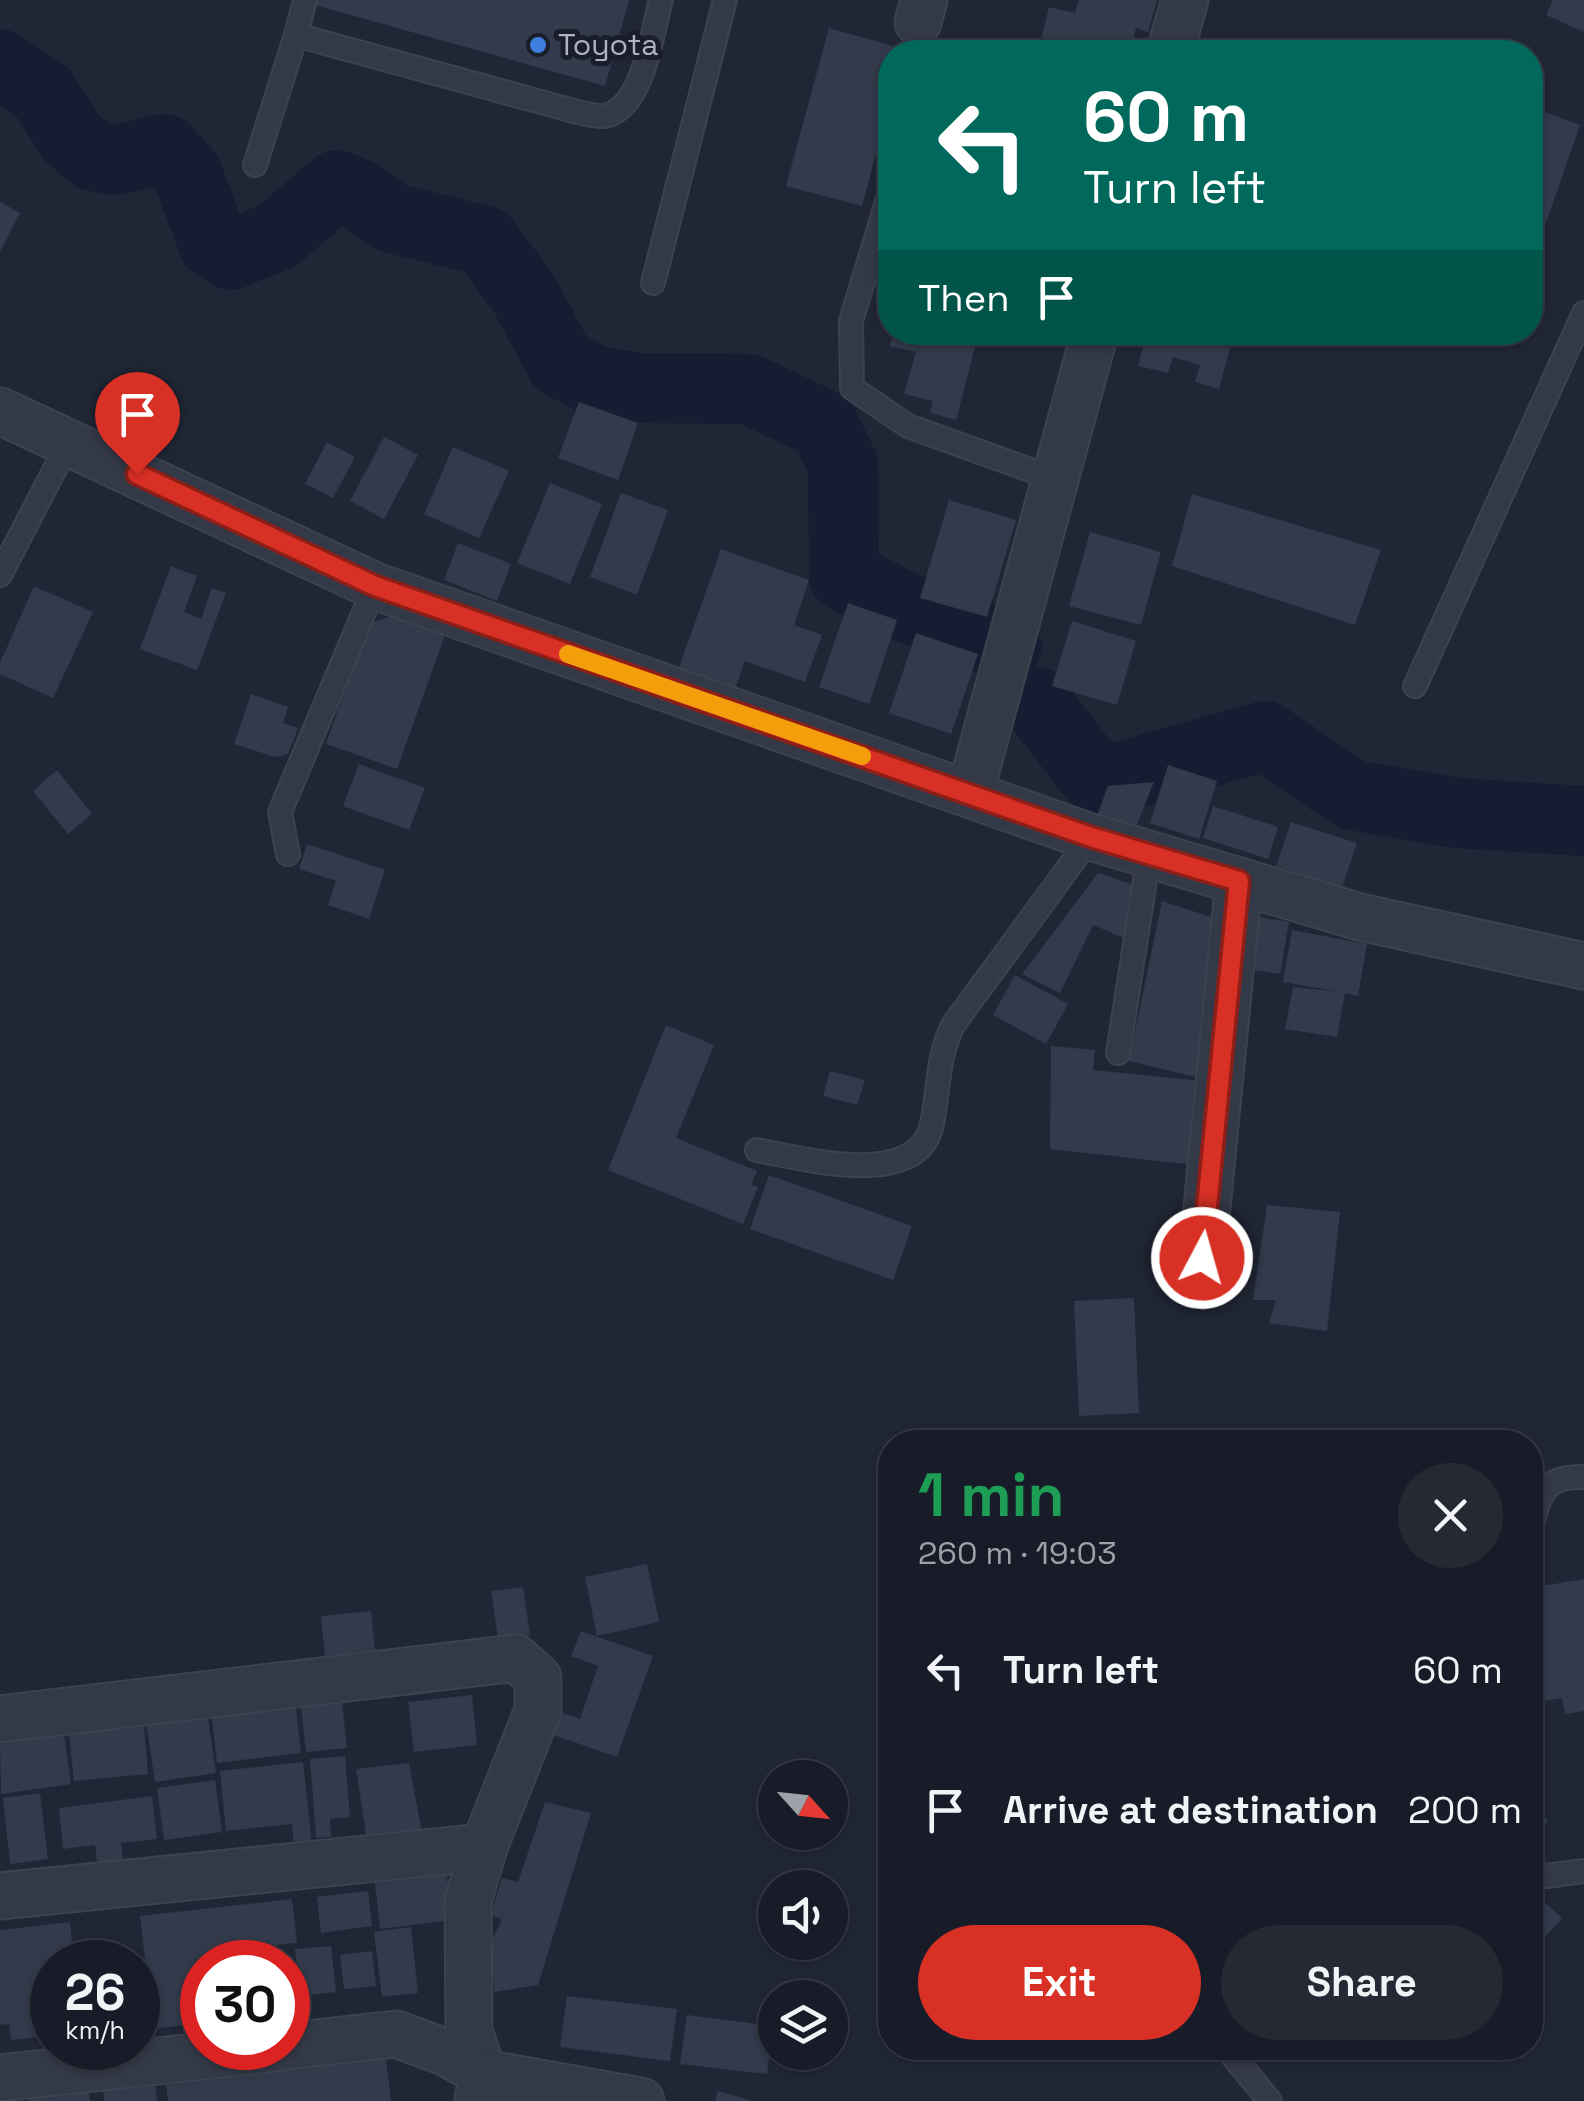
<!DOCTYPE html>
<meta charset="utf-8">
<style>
:root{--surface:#181c28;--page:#252934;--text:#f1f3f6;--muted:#9fa1a8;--line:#363a45;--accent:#d93025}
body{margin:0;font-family:"Space Grotesk",sans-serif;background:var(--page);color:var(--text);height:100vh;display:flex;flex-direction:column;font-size:38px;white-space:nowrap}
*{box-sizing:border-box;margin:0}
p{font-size:32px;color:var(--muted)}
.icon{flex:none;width:55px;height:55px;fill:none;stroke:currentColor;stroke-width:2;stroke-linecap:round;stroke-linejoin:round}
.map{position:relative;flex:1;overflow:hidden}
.sheet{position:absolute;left:878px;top:1430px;width:665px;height:630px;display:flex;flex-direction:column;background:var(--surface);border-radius:40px;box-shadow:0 2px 8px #0004,0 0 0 2px var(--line)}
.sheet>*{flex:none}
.banner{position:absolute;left:878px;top:40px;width:665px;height:305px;border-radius:40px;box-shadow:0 2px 8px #0004,0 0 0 2px var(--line);background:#00695c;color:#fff;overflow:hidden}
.needle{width:65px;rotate:117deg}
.controls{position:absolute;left:758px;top:1760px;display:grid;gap:20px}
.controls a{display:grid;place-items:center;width:90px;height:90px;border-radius:50%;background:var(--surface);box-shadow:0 2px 8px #0004,0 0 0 2px var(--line);font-size:50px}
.speed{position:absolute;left:30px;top:1940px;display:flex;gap:20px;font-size:50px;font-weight:700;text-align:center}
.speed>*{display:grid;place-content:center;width:130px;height:130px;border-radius:50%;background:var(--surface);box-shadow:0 2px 8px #0004,0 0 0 2px var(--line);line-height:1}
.speed small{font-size:25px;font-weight:400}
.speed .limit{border:15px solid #d22;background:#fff;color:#111}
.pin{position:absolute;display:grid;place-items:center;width:85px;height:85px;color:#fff;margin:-102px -42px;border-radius:50% 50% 50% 0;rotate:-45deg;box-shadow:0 0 10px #0007}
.pin .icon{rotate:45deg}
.me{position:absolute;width:110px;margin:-55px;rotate:6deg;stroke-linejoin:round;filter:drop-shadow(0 0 8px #0008)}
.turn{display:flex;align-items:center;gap:35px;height:210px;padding:0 40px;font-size:45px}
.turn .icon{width:130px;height:130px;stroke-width:2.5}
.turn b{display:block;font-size:70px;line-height:85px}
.then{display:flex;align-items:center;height:95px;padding:0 40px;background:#0003;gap:20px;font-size:38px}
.round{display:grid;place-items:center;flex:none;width:105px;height:105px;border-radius:52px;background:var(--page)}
.headline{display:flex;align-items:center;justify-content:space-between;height:170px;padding:0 40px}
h1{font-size:60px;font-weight:600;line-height:75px;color:#1e9e55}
.button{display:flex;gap:20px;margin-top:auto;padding:20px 40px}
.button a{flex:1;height:115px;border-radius:60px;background:var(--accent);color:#fff;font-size:40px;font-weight:600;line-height:115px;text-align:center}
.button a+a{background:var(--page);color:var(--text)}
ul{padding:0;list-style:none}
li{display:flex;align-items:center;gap:30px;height:140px;padding:0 40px}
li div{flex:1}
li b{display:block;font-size:38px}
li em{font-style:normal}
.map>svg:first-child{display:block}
</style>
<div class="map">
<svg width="1584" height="2101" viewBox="0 0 1584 2101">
<rect width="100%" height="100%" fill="#202635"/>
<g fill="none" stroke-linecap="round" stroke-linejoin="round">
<g stroke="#141d32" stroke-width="70">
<path d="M0 64 43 93 72 138 93 156 115 160 165 149 188 175 213 243 230 255 277 236 337 185 357 193 392 218 485 241 524 294 561 363 596 381 639 388 749 389 824 425 843 465 844 576 907 608 1007 646"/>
<path d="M1035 701 1099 783 1265 736 1352 795 1457 813 1584 821"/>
</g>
</g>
<g fill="#323a4c">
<path d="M316 0H629L605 86 315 5Z"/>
<path d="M1079 0H1157L1148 32 1136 28 1130 52H1038L1049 7 1075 13Z"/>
<path d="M1553 0H1584V32L1546 15Z"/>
<path d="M829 28 904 49 903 52H890V101L862 206 786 186Z"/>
<path d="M1530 107 1580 125 1531 266H1530Z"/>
<path d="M0 202 20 213 0 252Z"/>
<path d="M893 332H979L956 420 930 413 933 401 904 394 916 352 890 346Z"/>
<path d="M1007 332H1055L1052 346Z"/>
<path d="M1147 332H1211L1209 338 1231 344 1219 389 1195 382 1200 365 1173 357 1168 373 1138 366Z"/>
<path d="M579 402 638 423 618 480 558 458Z"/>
<path d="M384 437 418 455 384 519 350 501Z"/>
<path d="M327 442 355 457 333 498 305 484Z"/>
<path d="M453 447 509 471 479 538 424 514Z"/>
<path d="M550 483 602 504 570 584 517 563Z"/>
<path d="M621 493 668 510 637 595 590 577Z"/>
<path d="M1192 494 1381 550 1355 625 1172 566Z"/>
<path d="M949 500 1016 520 987 617 920 598Z"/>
<path d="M1090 532 1161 552 1141 625 1069 606Z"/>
<path d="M458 543 511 564 497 601 444 580Z"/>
<path d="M721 549 809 580 794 625 822 635 805 682 745 661 735 689 678 670Z"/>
<path d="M171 566 197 576 184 612 201 619 212 588 226 593 197 670 140 649Z"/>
<path d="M34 586 93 612 53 698 0 674V663Z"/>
<path d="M848 603 897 620 869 704 819 687Z"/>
<path d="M402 612 447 629 397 769 326 744 368 624Z"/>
<path d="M1072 621 1136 641 1117 705 1052 686Z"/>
<path d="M916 633 978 654 951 734 889 713Z"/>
<path d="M251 694 288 707 283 723 298 728 288 754 275 757 234 744Z"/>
<path d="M359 764 425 788 409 830 343 806Z"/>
<path d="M1168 765 1217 781 1199 839 1150 823Z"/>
<path d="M57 770 92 814 68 834 33 791Z"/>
<path d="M1154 782 1134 832 1096 818 1108 786Z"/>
<path d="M1213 806 1278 827 1268 859 1203 838Z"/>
<path d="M1291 822 1357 843 1342 888 1276 866Z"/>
<path d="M307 844 385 870 369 919 328 905 336 881 299 869Z"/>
<path d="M1098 873 1137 886 1124 938 1093 925 1060 993 1022 974Z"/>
<path d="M1162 901 1217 919 1204 1079 1129 1061Z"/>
<path d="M1253 916 1289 922 1280 974 1245 969Z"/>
<path d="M1292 930 1367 944 1358 996 1345 993 1337 1037 1285 1029 1293 987 1341 992 1283 982Z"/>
<path d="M1015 975 1068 1004 1046 1044 993 1015Z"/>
<path d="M666 1025 714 1045 676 1138 757 1171 751 1185 758 1187 743 1224 608 1170Z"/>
<path d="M1051 1046 1095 1050 1093 1070 1203 1081 1194 1165 1050 1149Z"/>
<path d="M830 1071 865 1080 857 1105 823 1096Z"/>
<path d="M769 1175 912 1226 893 1280 750 1229Z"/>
<path d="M1267 1205 1340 1212 1327 1331 1269 1323 1276 1300H1253Z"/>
<path d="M1134 1298 1139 1413 1079 1416 1074 1301Z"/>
<path d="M647 1564 659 1622 597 1636 585 1577Z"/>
<path d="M1584 1579V1711L1565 1714 1562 1698 1532 1703 1530 1588Z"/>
<path d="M523 1587 530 1635 498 1639 491 1591Z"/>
<path d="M371 1611 375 1650 325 1656 321 1616Z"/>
<path d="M581 1631 653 1656 617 1757 545 1732 553 1710 580 1719 598 1666 571 1656Z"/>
<path d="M294 1690 301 1753 217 1763 210 1701Z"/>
<path d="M341 1692 347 1748 306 1752 300 1696Z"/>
<path d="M472 1695 477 1745 414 1752 408 1702Z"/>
<path d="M206 1705 216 1773 155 1782 144 1707Z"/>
<path d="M62 1719 71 1784 1 1794 0 1743 20 1740 18 1726Z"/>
<path d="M144 1727 148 1774 74 1781 69 1734Z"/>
<path d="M345 1756 350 1817 330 1819 331 1837 316 1838 310 1759Z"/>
<path d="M303 1762 312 1843 294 1845 292 1824 226 1831 220 1771Z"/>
<path d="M409 1763 422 1832 367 1840 356 1769Z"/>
<path d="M215 1780 222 1832 164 1840 157 1788Z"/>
<path d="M40 1793 48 1859 10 1864 3 1798Z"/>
<path d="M152 1796 157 1839 121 1843 124 1870 98 1873 95 1845 63 1849 59 1808Z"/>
<path d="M545 1802 591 1813 538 1985 494 1992 491 1942 502 1919 490 1915 502 1878 518 1882Z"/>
<path d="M1530 1805 1548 1821 1530 1842Z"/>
<path d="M447 1874 452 1920 380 1929 375 1883Z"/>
<path d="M368 1891 372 1926 321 1933 317 1897Z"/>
<path d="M1535 1894 1562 1918 1530 1954V1900Z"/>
<path d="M292 1899 297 1943 265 1946 267 1962H202V2023L153 2029 140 1916Z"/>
<path d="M70 1922 74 1962H52V2018L43 2019 45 2036 11 2040 9 2024 0 2025V1930Z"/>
<path d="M411 1927 418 1993 382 1997 374 1932Z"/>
<path d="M331 1946 336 1992 300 1996 295 1949Z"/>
<path d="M372 1951 376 1986 344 1989 340 1955Z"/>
<path d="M567 1996 677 2009 670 2061 560 2047Z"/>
<path d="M687 2015 773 2026 767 2074 680 2064Z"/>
<path d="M386 2059 391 2101H168L166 2085Z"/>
<path d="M155 2084 157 2101H104L103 2090Z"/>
<path d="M89 2091 90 2101H29V2099Z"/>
<path d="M718 2091 750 2100V2101H715Z"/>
</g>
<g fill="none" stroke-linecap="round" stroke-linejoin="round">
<g stroke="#3d424f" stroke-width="26">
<g id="service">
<path d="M305 0 296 35 581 113C588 114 599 117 605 116 644 107 652 32 661 0"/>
<path d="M255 165 296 35"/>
<path d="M890 192 851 321 852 388 908 426 1055 479"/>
<path d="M653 283 725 0"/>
<path d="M0 575 69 442"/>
<path d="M1415 686 1584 313"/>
<path d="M288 854 280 812 375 586"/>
<path d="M1118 1053 1149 855"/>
<path d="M757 1150C802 1158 918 1191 932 1124 939 1090 937 1057 953 1025L1091 837"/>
<path d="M1530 1530C1541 1494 1542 1476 1584 1477"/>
<path d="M1530 1872 1547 1876 1584 1871"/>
<path d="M1226 2048 1270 2101"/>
</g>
</g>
<g stroke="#3d424f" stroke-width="49">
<g id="minor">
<path d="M918 22 924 0"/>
<path d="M1170 52 1185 0"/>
<path d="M0 411 375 586 1091 837 1360 917 1584 966"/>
<path d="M970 793 1095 332"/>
<path d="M1202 1258 1239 881"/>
<path d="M0 1719 516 1658 538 1678V1710L484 1847 468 1901 469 2031 483 2073"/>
<path d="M0 1896 484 1847"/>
<path d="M288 2046 396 2034 445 2052 483 2073"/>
<path d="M0 2078 278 2048"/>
<path d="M478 2099 483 2073 641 2101"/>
</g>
</g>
<use href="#service" stroke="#333946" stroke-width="22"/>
<use href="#minor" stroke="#333946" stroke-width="45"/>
</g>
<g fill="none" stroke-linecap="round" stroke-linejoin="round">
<g stroke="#8d1f18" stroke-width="25">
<path id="route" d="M137 474 375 586 1091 837 1239 881 1202 1258"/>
</g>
<use href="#route" stroke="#d93025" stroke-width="18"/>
<path stroke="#f59e0b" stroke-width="18" d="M568 654 862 756"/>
</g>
<circle fill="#3f7fe0" stroke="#191e2a" stroke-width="4" cx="538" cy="45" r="10"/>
<g text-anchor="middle" stroke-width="10" stroke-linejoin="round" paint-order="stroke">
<g font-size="30" fill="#adb3c3" stroke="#191e2a" text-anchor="start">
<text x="558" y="55">Toyota</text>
</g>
</g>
</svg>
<div class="controls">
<a><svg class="needle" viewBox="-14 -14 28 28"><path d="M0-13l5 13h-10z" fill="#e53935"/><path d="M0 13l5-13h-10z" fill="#9fa1a8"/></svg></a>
<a><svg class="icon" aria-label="sound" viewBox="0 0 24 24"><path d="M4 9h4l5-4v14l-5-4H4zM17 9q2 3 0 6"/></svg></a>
<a><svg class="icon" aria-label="layers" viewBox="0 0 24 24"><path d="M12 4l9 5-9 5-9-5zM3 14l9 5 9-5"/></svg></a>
</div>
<div class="speed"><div>26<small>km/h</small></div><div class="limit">30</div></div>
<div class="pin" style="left:137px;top:474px;background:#d93025"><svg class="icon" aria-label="arrive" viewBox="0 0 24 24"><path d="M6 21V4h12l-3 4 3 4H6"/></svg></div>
<svg class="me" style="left:1202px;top:1258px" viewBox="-20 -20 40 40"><circle r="17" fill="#d93025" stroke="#fff" stroke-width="3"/><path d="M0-11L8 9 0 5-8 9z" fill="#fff"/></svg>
<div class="banner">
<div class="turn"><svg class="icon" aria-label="left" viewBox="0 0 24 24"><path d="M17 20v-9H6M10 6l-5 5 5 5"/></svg><div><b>60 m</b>Turn left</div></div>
<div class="then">Then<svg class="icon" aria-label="arrive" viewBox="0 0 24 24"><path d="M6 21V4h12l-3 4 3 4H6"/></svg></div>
</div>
<section class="sheet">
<div class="headline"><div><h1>1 min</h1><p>260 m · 19:03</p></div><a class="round"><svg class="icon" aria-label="close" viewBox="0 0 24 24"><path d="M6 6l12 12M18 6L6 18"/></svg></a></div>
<ul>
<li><svg class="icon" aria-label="left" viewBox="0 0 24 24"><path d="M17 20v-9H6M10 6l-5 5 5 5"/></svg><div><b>Turn left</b></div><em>60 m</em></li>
<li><svg class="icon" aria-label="arrive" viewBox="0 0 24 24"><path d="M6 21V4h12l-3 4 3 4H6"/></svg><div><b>Arrive at destination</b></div><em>200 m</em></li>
</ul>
<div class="button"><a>Exit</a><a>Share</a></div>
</section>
</div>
